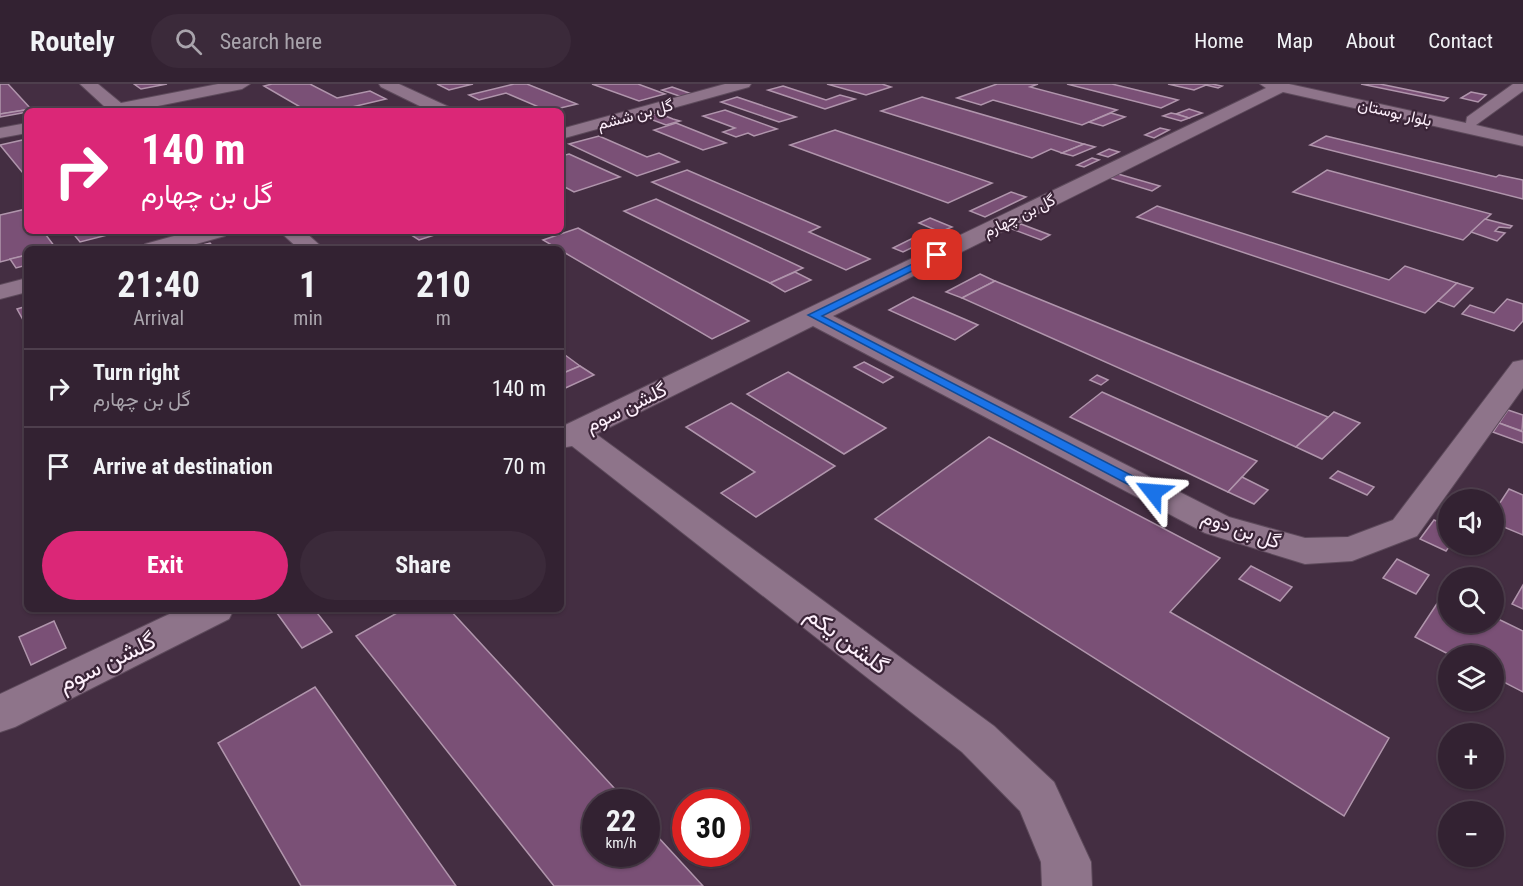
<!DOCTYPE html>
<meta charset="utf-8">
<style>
:root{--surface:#332232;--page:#3b2a3a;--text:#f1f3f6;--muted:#a9a4ac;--line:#4e3f4d;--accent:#db2777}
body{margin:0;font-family:"Roboto Condensed",Vazirmatn,sans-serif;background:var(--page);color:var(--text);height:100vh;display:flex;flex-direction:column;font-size:22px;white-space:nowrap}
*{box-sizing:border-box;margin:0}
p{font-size:20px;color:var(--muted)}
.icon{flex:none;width:33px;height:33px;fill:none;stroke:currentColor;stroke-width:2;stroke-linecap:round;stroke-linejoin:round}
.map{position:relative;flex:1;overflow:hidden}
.drawer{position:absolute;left:24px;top:162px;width:540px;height:366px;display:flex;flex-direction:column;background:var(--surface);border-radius:9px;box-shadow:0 2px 4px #0004,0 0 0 2px var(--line)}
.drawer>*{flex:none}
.banner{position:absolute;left:24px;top:24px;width:540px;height:126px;border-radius:9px;box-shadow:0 2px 4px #0004,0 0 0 2px var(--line);background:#db2777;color:#fff;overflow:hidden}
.tools{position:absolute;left:1438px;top:405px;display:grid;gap:12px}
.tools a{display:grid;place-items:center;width:66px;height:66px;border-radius:50%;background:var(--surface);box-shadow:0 2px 4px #0004,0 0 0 2px var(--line);font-size:30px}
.speed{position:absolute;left:582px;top:705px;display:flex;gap:12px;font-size:30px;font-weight:700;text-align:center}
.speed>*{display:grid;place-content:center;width:78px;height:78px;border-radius:50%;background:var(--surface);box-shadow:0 2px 4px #0004,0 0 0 2px var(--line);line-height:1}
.speed small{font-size:15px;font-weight:400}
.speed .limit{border:9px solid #d22;background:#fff;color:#111}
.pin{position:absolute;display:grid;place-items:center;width:51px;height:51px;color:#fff;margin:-26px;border-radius:12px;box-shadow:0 3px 9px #0006}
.me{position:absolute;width:66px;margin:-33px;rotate:298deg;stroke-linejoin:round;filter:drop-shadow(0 0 4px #0008)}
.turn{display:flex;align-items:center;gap:21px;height:126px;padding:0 18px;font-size:27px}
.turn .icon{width:78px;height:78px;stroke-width:2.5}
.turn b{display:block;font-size:42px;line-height:51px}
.eta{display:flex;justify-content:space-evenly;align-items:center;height:102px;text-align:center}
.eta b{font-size:36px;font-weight:700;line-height:42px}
.button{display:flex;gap:12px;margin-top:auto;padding:12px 18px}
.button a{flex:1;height:69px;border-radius:36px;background:var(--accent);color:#fff;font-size:24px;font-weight:700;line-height:69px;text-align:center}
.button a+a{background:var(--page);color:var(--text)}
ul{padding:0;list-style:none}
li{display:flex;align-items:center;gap:18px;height:78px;padding:0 18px;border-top:2px solid var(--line)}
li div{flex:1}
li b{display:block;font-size:22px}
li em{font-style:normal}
header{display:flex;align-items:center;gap:36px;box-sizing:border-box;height:84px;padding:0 30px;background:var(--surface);border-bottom:2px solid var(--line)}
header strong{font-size:28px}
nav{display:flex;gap:33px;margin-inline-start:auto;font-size:21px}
.search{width:420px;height:54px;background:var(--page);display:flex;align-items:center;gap:15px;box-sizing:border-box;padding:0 21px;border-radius:33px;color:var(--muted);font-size:22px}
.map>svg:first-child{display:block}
</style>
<header>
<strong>Routely</strong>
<div class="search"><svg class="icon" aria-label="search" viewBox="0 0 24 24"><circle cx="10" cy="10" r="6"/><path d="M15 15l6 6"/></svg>Search here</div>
<nav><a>Home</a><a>Map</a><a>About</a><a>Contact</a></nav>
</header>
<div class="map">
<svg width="1523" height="802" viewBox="0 0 1523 802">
<rect width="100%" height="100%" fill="#442e42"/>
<g fill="#7a5076" stroke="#b095ac" stroke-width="1.5">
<path d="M0 0H8L31 25 0 30Z"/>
<path d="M134 0H167L141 5Z"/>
<path d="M272 0H310L337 14 370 7 386 15 335 27H307L264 2Z"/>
<path d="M437 0H473L449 6Z"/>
<path d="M514 0H527L577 20 548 27 506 9 479 16 469 11Z"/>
<path d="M592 0H638L665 10 639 17Z"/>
<path d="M827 0H882L891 3 866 11Z"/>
<path d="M997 0H1038L1030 3 1117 26 1082 41 993 16 981 21 957 14Z"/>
<path d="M1067 0H1112L1178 16 1161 24Z"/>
<path d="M1168 0H1212L1222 2 1218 4 1206 1 1194 6Z"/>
<path d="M1361 0H1380L1448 14 1444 17Z"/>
<path d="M783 2 826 16 840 11 855 15 825 25 768 6Z"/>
<path d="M672 3 692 10 682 13 662 6Z"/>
<path d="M1471 8 1486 11 1478 18 1461 14Z"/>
<path d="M737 13 796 33 779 38 721 18Z"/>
<path d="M922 13 1084 60 1062 69 1051 65 1032 74 881 27Z"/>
<path d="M31 25 33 27 0 33V30Z"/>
<path d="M1189 25 1202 29 1189 34 1176 30Z"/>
<path d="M725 26 777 45 754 52 748 49 736 53 723 48 735 44 703 32Z"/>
<path d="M658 29 673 35 680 37 666 41 645 33Z"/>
<path d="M1111 29 1125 33 1103 42 1089 38Z"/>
<path d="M1171 29 1176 30 1189 34 1181 37 1163 32Z"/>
<path d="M676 39 726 59 703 66 654 46Z"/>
<path d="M1160 44 1169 46 1154 54 1145 51Z"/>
<path d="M835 46 992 99 948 119 790 61Z"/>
<path d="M599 52 647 73 659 69 679 78 637 92 569 60Z"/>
<path d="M1326 52 1496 93 1499 91 1523 96V115L1310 61Z"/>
<path d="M27 55V94L0 61Z"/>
<path d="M1084 60 1095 63 1073 72 1062 69Z"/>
<path d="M1109 65 1119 68 1108 73 1098 70Z"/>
<path d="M569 70 620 93 574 108 561 101V72Z"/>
<path d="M1092 74 1099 76 1084 83 1077 81Z"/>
<path d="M687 86 820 143 809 148 870 175 846 186 652 98Z"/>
<path d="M1327 86 1491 130 1463 156 1293 108Z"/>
<path d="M1118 90 1160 102 1152 107 1110 94Z"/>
<path d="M1011 108 1026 113 985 133 970 127Z"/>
<path d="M656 115 803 184 770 199 624 127Z"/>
<path d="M1157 122 1389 196 1405 182 1457 199 1425 229 1137 133Z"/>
<path d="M26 125 27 147H43L55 163 27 165V171L0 178V131Z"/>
<path d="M930 134 952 143 940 148 919 139Z"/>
<path d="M1485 135 1512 142 1510 144 1499 143 1495 147 1505 149 1497 157 1471 148Z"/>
<path d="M1021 140 1050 151 1041 156 1012 145Z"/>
<path d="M578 144 749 237 712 255 543 156Z"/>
<path d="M71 147H123L80 158Z"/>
<path d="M405 147H447L419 156Z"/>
<path d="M917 152 928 156 903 168 893 164Z"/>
<path d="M210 159 215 165H186Z"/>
<path d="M27 171V181L16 184 10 175Z"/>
<path d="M795 188 811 196 785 208 770 199Z"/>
<path d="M980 190 995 197 962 214 946 208Z"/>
<path d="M995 197 1328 333 1296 363 962 214Z"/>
<path d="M1457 199 1473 204 1454 223 1438 217Z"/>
<path d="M913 213 978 241 955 256 889 226Z"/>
<path d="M1507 215 1523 220V237L1514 247 1462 230 1470 221 1494 229Z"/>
<path d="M27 222V243L17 225Z"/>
<path d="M561 268 580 282 561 290Z"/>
<path d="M864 278 893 293 883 299 854 283Z"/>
<path d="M580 282 594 291 561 306V290Z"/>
<path d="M788 288 886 344 844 370 747 310Z"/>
<path d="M1097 291 1108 296 1101 301 1090 296Z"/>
<path d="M1102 308 1257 377 1228 408 1070 333Z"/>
<path d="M731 319 835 382 756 433 721 409 755 388 686 343Z"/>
<path d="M1508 326 1523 331 1522 347 1499 339Z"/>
<path d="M1334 328 1360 339 1322 375 1296 363Z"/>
<path d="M1499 339 1523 348V359L1493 348Z"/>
<path d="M989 353 1220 474 1170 528 1389 654 1344 732 875 435Z"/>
<path d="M1338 387 1374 403 1367 411 1330 394Z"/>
<path d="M1242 393 1268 406 1254 420 1228 408Z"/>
<path d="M1509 405 1523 411V451L1494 439V428Z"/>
<path d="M1434 436 1449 442 1451 460 1446 467 1420 455Z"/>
<path d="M1397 475 1429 491 1416 510 1383 494Z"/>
<path d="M1251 482 1292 503 1280 517 1239 495Z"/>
<path d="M1523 501V525L1512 520Z"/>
<path d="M1444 509 1449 511V538H1494V533L1523 547V608L1494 593V572H1452L1415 553Z"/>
<path d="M274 525H314L332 548 302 564Z"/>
<path d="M404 525H449L627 718H596V770H646V740L703 802H554L356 552Z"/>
<path d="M54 537 66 564 31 581 19 553Z"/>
<path d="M315 603 456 802H301L218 659Z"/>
</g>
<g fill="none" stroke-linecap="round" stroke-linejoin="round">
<g stroke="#5d4a5b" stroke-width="2">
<g id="minor">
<path d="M80 0H98L121 19 218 0H250L242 5 133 27H100L105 23Z"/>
<path d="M379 0H399L449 23 451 27H430L381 3Z"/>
<path d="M725 0H751L749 3 561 55V45Z"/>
<path d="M1260 0H1289L1466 39 1467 33 1513 0H1523V7L1476 41 1523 52V62L1283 8 833 232 1229 433 1305 454 1348 453 1393 436 1513 278 1523 276V304L1417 452 1352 477 1305 480 1205 449 813 242 596 350 994 642 1054 698 1091 778 1092 802H1042L1041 778 1020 727 962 668 572 362 561 364V343L1266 4Z"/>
<path d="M27 39V49L0 54V44Z"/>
<path d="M192 147H228L225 152 178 165H142L145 160Z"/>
<path d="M279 147H304L324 165H299Z"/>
<path d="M27 194V208L0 215V201Z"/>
<path d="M180 525H234L229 535 15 643 0 648V610Z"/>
</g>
</g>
<use href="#minor" fill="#8e748a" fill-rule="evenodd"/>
</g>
<path fill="#1a73e8" stroke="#114b97" stroke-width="1.5" d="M937 168 940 169V173L822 232 1158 405 1160 408 1158 411H1148L808 231Z"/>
<g text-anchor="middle" stroke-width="4.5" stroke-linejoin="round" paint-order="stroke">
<g font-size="16" fill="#fef0fc" stroke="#3a2437">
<text transform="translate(1395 28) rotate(13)" y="6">بلوار بوستان</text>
<text transform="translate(635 30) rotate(-15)" y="6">گل بن ششم</text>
<text transform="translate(1019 131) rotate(-26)" y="6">گل بن چهارم</text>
</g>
<g font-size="20" fill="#fef0fc" stroke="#3a2437">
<text transform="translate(626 323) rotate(-26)" y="7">گلشن سوم</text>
<text transform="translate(1241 445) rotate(19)" y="7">گل بن دوم</text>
</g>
<g font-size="24" fill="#fef0fc" stroke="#3a2437">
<text transform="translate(847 556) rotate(37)" y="8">گلشن یکم</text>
<text transform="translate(107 578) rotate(-26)" y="8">گلشن سوم</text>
</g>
</g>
</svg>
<div class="tools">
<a><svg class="icon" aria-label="sound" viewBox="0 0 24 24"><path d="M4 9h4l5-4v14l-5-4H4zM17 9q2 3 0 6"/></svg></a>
<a><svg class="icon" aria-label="search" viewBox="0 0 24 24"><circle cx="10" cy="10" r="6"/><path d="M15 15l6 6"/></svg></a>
<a><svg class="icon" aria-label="layers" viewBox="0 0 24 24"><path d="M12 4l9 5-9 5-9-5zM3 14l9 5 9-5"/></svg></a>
<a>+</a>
<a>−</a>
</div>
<div class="speed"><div>22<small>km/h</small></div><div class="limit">30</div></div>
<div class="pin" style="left:937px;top:171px;background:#d93025"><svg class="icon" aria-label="arrive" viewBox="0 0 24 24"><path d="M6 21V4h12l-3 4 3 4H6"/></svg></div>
<svg class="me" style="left:1153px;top:408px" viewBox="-20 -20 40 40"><path d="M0-17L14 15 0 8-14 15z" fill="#1a73e8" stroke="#fff" stroke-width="4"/></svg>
<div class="banner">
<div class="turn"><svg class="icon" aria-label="right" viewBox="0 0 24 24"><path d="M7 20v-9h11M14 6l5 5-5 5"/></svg><div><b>140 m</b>گل بن چهارم</div></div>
</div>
<section class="drawer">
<div class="eta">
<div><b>21:40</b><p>Arrival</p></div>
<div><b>1</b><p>min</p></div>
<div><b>210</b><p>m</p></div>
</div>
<ul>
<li><svg class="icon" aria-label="right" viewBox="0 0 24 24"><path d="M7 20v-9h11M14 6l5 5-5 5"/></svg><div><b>Turn right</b><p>گل بن چهارم</p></div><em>140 m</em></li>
<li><svg class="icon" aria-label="arrive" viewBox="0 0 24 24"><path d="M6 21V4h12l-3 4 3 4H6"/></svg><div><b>Arrive at destination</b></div><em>70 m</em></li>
</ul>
<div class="button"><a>Exit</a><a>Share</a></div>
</section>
</div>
